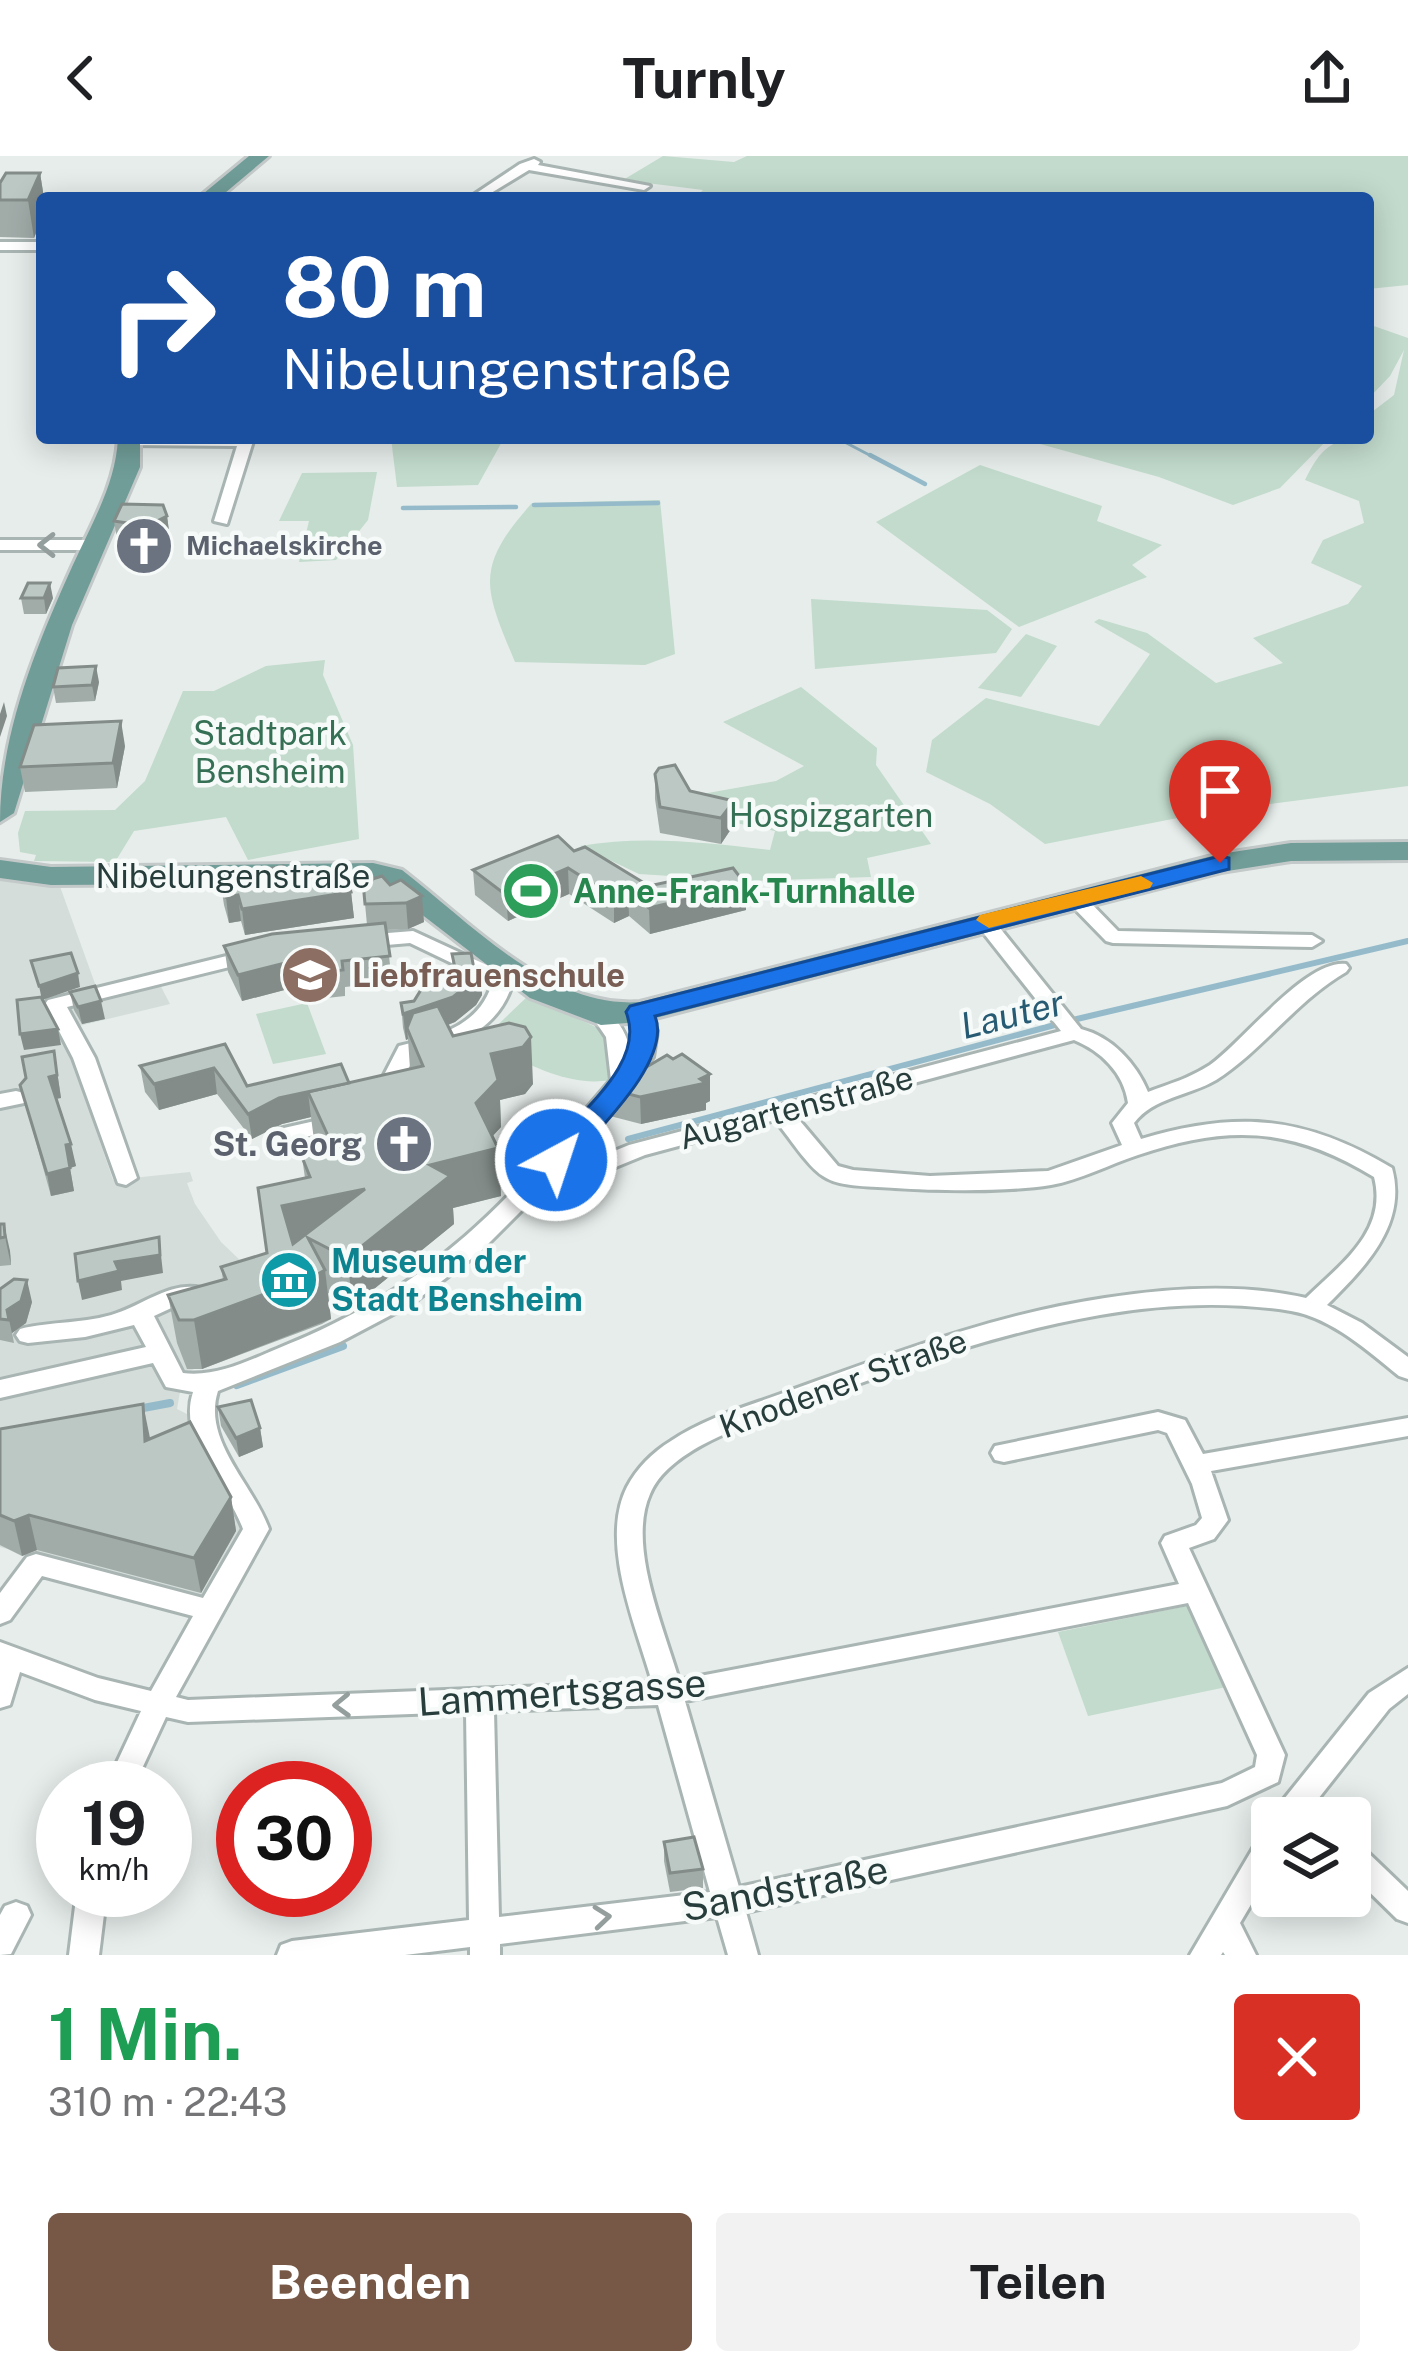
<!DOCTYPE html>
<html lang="de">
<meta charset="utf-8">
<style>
:root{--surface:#fff;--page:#f2f2f2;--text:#202124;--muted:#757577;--accent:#775846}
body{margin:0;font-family:"Public Sans",sans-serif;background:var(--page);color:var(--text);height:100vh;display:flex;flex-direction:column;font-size:45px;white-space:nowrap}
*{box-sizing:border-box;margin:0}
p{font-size:39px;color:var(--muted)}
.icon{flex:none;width:66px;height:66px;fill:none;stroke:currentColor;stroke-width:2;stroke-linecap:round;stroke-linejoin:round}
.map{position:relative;height:1799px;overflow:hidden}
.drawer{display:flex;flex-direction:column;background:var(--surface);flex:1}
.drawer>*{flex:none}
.hud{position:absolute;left:36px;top:36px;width:1338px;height:252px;border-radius:12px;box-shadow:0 6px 30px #0003;background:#1a4fa0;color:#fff;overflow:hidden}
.buttons{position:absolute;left:1251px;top:1641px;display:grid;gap:24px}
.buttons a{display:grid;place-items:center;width:120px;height:120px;border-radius:12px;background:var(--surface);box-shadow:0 6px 30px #0003;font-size:60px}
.speed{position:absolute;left:36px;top:1605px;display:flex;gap:24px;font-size:60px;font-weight:700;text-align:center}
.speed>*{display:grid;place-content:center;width:156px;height:156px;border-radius:50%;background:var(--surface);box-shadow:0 6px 30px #0003;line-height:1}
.speed small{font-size:30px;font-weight:400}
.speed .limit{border:18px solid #d22;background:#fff;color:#111}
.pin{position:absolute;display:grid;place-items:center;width:102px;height:102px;color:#fff;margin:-123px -51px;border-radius:50% 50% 50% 0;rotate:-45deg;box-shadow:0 0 12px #0007}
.pin .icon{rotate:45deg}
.me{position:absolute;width:132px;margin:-66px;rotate:40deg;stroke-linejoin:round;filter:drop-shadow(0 0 9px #0008)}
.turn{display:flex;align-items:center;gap:42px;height:252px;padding:0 48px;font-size:54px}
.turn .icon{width:156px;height:156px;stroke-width:2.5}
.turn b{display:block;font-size:84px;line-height:102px}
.round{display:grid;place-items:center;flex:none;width:126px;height:126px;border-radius:12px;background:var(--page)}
.headline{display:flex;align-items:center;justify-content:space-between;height:204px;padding:0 48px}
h1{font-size:72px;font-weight:700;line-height:90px;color:#1e9e55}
.action{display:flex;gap:24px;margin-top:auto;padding:24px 48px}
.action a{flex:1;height:138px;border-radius:12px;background:var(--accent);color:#fff;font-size:48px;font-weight:700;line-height:138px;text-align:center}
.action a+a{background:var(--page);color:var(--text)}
header{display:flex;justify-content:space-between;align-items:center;height:156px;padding:0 48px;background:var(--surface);font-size:54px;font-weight:700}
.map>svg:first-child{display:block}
</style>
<header><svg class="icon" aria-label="back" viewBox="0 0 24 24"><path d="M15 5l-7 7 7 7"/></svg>Turnly<svg class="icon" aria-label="share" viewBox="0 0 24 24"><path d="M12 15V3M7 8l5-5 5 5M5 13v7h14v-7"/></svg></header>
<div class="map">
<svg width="1408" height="1799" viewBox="0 0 1408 1799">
<rect width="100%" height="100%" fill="#e6edeb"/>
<path fill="#d4ddda" d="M0 725H58L98 836 157 823 170 848 62 874 113 1024 190 1016 193 1025 187 1027 195 1048 221 1086 266 1129 205 1207 183 1219 177 1253 203 1266 252 1355 220 1454 197 1443 0 1391Z"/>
<g fill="#c2dbcc">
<path d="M663 0 734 6 747 0H1408V129L1368 133V42H695L703 34 623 24Z"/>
<path d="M1368 168 1408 182V630L1208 656 1045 688 990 648 926 616 932 584 986 542 1099 570 1150 498 1094 466 1099 463 1147 477 1216 527 1283 507 1253 482 1348 448 1362 430 1311 407 1323 384 1364 367 1359 345 1305 324C1321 292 1331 282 1368 282V259L1394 239 1404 194 1390 220 1368 243Z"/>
<path d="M391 282H504L478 329 397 331Z"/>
<path d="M1039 282H1329L1280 332 1233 349 1159 321 1033 286Z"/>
<path d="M980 309 1102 350 1097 365 1162 389 1132 409 1147 421 1019 471 876 366Z"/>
<path d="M377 316 368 364 336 404 299 406 309 365H279L302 317Z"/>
<path d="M660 344 675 498 645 509 515 506C483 430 475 411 532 347Z"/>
<path d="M811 443 987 454 1012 473 996 497 815 513Z"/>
<path d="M1026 478 1057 490 1021 541 978 532Z"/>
<path d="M325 504 323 519 353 589 359 683 248 704 226 661 134 675 115 706 34 705 36 699 20 696 18 677 25 655 115 654 145 625 183 535H214L266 510Z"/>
<path d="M801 531 877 592 876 609 931 688 867 702 871 721 750 725 639 718 580 690C645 679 707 687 770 694L775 675 697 659 691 640 776 625 804 610 723 566Z"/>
<path d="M528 840 611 878 616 907 610 924C568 932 519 905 483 883Z"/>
<path d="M307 847 326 898 273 908 256 858Z"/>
<path d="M1187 1450 1197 1455 1231 1530 1088 1560 1058 1476Z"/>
</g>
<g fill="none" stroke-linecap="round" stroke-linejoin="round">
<path stroke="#95bbcb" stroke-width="3" d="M837 282 875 302"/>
<g stroke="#95bbcb" stroke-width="4.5">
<path d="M870 299 925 328"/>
<path d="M534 349 658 347"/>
<path d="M403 352 516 351"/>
</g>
<path stroke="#95bbcb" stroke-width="6" d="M628 983 1077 863 1408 785"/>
<g stroke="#95bbcb" stroke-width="8">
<path d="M237 1229 343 1190"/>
<path d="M138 1253 170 1247"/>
</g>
<g stroke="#a9b5b3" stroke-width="6">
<g id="street">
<path d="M534 3 540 6 538 9 650 30 644 34 529 14 483 42H469L520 8Z"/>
<rect x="0" y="86" width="42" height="8"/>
<path d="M124 282H254L227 368 214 365 237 290 129 289 124 288Z"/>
<path d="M0 384H93L101 389 93 394H0Z"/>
<path d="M1076 737 1083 739 1118 775 1312 779 1322 785 1312 791 1113 787 1106 785 1069 747 1066 743 1069 739Z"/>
<path d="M984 759 991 761 1081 873C1112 881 1136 907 1148 936 1169 928 1190 922 1210 909 1243 886 1306 803 1346 808L1349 812 1346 816C1296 845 1264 893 1216 924 1189 940 1154 941 1134 967L1141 983C1238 954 1305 960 1392 1012 1408 1069 1363 1113 1327 1149L1362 1167 1408 1201V1223L1399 1220C1368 1195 1332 1162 1291 1155 1229 1145 1162 1148 1100 1159 1001 1176 906 1210 812 1245 776 1259 737 1270 702 1289 682 1300 659 1316 650 1338 627 1389 664 1472 679 1524L1179 1428 1161 1387 1165 1380 1196 1369 1202 1362 1192 1328 1167 1277 1158 1274 1004 1306 995 1304 991 1297 995 1290 1158 1256 1185 1264 1203 1298 1408 1262V1280L1211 1315 1228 1364 1214 1383 1189 1392 1285 1599 1278 1626 1227 1650 746 1756 758 1799H728L717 1761 500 1788V1799H470V1791L405 1799H277L281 1789 292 1785 469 1764 466 1556 188 1566 166 1561 133 1632H105L141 1555 95 1544 20 1516 10 1549 0 1552V1486L98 1522 151 1535 193 1460 42 1420 10 1464 0 1468V1437L27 1401 36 1398 203 1442 243 1373C227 1329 177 1285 193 1236L166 1231 153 1207 0 1242V1224L146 1191 134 1169 85 1181 28 1187 20 1185 16 1179 20 1173C51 1165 86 1168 117 1157 144 1148 172 1125 201 1132L205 1138 201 1144 180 1148 154 1160 183 1217C217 1221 248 1205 279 1192 436 1129 505 1049 611 924L606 881 591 859 594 855H608C621 868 629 882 631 900L637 875 630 856 633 852H647L657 875 653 901 553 1020 629 989 1061 875 974 765ZM1074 884C1101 895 1124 917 1128 947L1112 967 1122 989 1048 1015 930 1020 853 1014 838 1010 795 959ZM775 964C788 979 807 1010 823 1020 840 1032 874 1030 895 1032 939 1035 1008 1036 1051 1029 1080 1024 1110 1008 1138 999 1228 968 1292 971 1374 1021 1388 1075 1341 1108 1306 1142 1241 1127 1170 1132 1105 1142 996 1158 892 1198 789 1235 749 1250 706 1261 671 1285 653 1296 637 1312 627 1331 599 1386 636 1470 652 1526L188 1544 176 1541 269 1373C253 1328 202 1285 218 1235L340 1186 410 1149 479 1097 530 1046 645 999ZM1188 1447 1257 1599 1255 1611 1222 1627 739 1731 685 1545ZM658 1549 710 1736 499 1761 494 1555Z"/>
<path d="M413 775 491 811 515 809 525 815 514 821C503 871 460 889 414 900L406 919 416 941 405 948 397 946 384 919 399 890C439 880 483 869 493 823L481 821 410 787 363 791 353 785 363 779Z"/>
<path d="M255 793 262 795 265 799 262 803 67 851 95 902 137 1022 126 1029 118 1027 73 902 45 848 48 844Z"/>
<path d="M16 935 24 937 27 942 24 947 0 952V938Z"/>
<path d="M337 960 348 967 345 972 283 986 272 979 275 974Z"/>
<path d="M1408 1512V1538L1389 1553 1303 1662 1272 1663 1276 1653 1369 1537Z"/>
<path d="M1272 1673V1713L1240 1767 1256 1799H1225L1223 1796 1221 1799H1190L1262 1677Z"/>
<path d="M1350 1685 1360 1689 1408 1735V1767L1397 1763 1350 1717Z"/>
<path d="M77 1734H107L99 1799H69Z"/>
<path d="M16 1746 27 1750 31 1759 11 1798 0 1799V1759L5 1750Z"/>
</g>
</g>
<g stroke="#c3c9c8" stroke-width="6">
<g id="primary">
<path d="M249 0H269L219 42H198Z"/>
<path d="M118 282H140V311L72 469 14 657 0 666C0 578 36 491 72 411 91 369 116 328 118 282Z"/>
<path d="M1408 686V704L1291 705 1221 716 640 866 601 869 530 842 381 727 51 729 0 722V704L51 711 373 707 402 714C470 766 549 853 640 846L1220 698 1291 687Z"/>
</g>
</g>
<use href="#street" fill="#fff" fill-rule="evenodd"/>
<use href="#primary" fill="#709d98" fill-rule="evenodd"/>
</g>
<g fill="#a1aca9">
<path d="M40 17 44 42H42V62L34 82 0 81V27Z"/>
<path d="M167 360 171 390 151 401 119 395 114 365Z"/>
<path d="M21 442H53L46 458H24Z"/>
<path d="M99 526 95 545 56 547 53 531Z"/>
<path d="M125 590 117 632 25 636 20 611Z"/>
<path d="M655 618 733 670 721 688 660 677 655 643Z"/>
<path d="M574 695 649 730 746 754 650 778 629 760 614 767 569 738 508 765 475 739 473 714Z"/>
<path d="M382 720 424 766 408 773 386 774 392 826 345 831V840L299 845 292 832 242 845 228 816 224 790 367 769 363 726Z"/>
<path d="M286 722 351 736 354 762 245 779 241 765 229 767 224 749 220 723Z"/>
<path d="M452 798 474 813 481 814 482 839 476 849 455 866 448 869 453 880 533 928 525 938 500 944 501 971 492 981 498 992 501 1040 453 1052 454 1068 353 1150 328 1137 331 1163 322 1168 202 1213H187L177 1187 168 1139 223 1124 221 1111 267 1097 305 1022 302 1001 320 997 314 984 311 961 282 968 252 983 217 938 159 954 145 936 140 910 225 888 247 930 349 927 410 913 408 883 406 884 403 872 401 847 414 845 453 820Z"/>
<path d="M70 836 105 863 82 868 74 854Z"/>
<path d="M54 895 61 942 56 943 76 1010 70 1012 74 1035 51 1040 20 929Z"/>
<path d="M609 933 710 945 706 947V954L641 968 610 960Z"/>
<path d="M0 1068 10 1095 11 1109 0 1110Z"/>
<path d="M0 1133 32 1146 26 1167 12 1177 14 1187 0 1184Z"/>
<path d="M218 1251 260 1272 263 1291 239 1301 221 1270Z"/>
<path d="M0 1273 150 1283 231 1341 236 1375 201 1437 37 1394 22 1400 0 1389Z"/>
<path d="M664 1686 703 1713V1732L670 1736 664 1705Z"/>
</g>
<g fill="#838c89">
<path d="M40 17 44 42H42V62L34 82 28 44Z"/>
<path d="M167 360 171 390 151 401 147 370Z"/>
<path d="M50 427 53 442 46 458 44 442Z"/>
<path d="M96 510 99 526 95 545 92 529Z"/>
<path d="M4 546 7 560 0 581V558Z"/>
<path d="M121 565 125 590 117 632 113 607Z"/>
<path d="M734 645 733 670 721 688V662Z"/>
<path d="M568 712 569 738 508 765 506 739Z"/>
<path d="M746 729V754L650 778 649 752Z"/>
<path d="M628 734 629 760 614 767V741Z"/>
<path d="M351 736 354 762 245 779 242 753Z"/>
<path d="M238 739 241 765 229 767 226 741Z"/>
<path d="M422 740 424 766 408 773 406 747Z"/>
<path d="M289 806 292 832 242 845 238 819Z"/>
<path d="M481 814 482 839 476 849 455 866 411 882 407 872 408 883 406 884 403 858Z"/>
<path d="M78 817 80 831 42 844 39 830Z"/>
<path d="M101 845 105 863 82 868 78 851Z"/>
<path d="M58 873 61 889 24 894 20 878Z"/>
<path d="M531 881 533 928 525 938 500 944 501 971 479 994 476 947 491 898Z"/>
<path d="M54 895 61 942 53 943 49 921Z"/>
<path d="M214 912 217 938 159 954 154 928Z"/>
<path d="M710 918V945L706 947V954L641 968 640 941 700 923Z"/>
<path d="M349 927 308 936 311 961 282 968 252 983 248 958 279 942Z"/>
<path d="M71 988 76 1010 70 1012 74 1035 51 1040 47 1018 66 989Z"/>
<path d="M498 992 501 1040 453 1052 454 1068 353 1150 347 1102 430 1009Z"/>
<path d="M365 1033 308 1082 288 1098 282 1050Z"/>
<path d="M4 1068 10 1095 11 1109 5 1081Z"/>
<path d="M159 1081 163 1117 121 1125 122 1134 82 1144 78 1125Z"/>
<path d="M325 1114 331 1163 202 1213 194 1164Z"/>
<path d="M27 1124 32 1146 26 1167 12 1177 14 1187 7 1154Z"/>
<path d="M143 1248 150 1282 152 1319 145 1285Z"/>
<path d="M260 1272 263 1291 239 1301 236 1282Z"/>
<path d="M231 1341 236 1375 201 1437 194 1402Z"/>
<path d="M29 1359 37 1394 22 1400 14 1365Z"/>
</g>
<g fill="#bbc8c4" stroke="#838c89" stroke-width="3" fill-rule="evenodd">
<path d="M6 17H40L28 44H0V27Z"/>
<path d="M122 348 163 349 167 360 147 370 114 365Z"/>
<path d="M28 427H50L44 442H21Z"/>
<path d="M96 510 92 529 53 531 58 512Z"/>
<path d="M121 565 113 607 20 611 34 569Z"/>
<path d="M675 609 690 635 734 645 721 662 660 651 655 618 659 612Z"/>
<path d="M558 680 574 695 585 691 649 730 733 712 746 729 649 752 628 734 638 729 614 741 568 712 506 739 473 714Z"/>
<path d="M283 710 286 722 346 719 351 736 242 753 238 739 226 741 220 723Z"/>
<path d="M382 720 390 729 401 724 422 740 406 747 365 748 363 726Z"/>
<path d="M385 767 390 800 342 805 343 814 296 819 289 806 238 819 224 790 272 778Z"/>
<path d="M71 797 78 817 39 830 31 805Z"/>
<path d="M471 797 474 813 481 814 474 824 453 841 403 858 401 847 414 845 432 816 457 821 452 798Z"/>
<path d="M95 830 101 845 78 851 70 836Z"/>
<path d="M41 841 58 873 20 878 17 844Z"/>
<path d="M438 850 453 880 509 867 525 871 531 881 523 891 491 898 498 924 476 947 498 992 430 1009 450 1020 347 1102 308 1082 325 1114 316 1119 194 1164H179L168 1139 226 1123 221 1111 267 1097 258 1032 310 1021 302 1001 334 993 308 936 423 910 407 872 413 857ZM365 1033 293 1088 282 1050Z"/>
<path d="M225 888 247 930 341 908 349 927 279 942 248 958 214 912 154 928 140 910Z"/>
<path d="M54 895 57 919 49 921 71 988 66 989 70 1012 47 1018 20 929 26 922 22 901Z"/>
<path d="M682 898 710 918 700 923 706 927 640 941 609 933 667 899 673 903Z"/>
<path d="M0 1068H4L5 1081 0 1082Z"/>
<path d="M159 1081 160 1099 115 1106 119 1115 78 1125 75 1098Z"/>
<path d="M14 1123 27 1124 21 1145 7 1154 9 1164 0 1163V1133Z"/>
<path d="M251 1244 260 1272 236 1282 218 1251Z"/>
<path d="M143 1248 145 1285 190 1266 231 1341 194 1402 29 1359 14 1365 0 1359V1273Z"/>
<path d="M694 1681 703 1713 670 1717 664 1686Z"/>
</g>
<defs><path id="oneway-chevron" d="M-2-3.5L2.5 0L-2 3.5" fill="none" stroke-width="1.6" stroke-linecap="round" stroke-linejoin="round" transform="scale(3)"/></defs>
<g stroke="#939e9d">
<use href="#oneway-chevron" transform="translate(47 389) rotate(180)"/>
<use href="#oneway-chevron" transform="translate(342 1549) rotate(178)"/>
<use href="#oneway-chevron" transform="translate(602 1761) rotate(-6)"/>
</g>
<path fill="#1a73e8" stroke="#114b97" stroke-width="3" d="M1220 700 1229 702V713L655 860C673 905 595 976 566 1011L556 1013 542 1004C570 961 648 911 626 856L630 850Z"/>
<path fill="#f59e0b" d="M1141 720 1153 727 1150 732 989 772 976 764 980 759Z"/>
<defs>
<g id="church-disc" transform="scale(3)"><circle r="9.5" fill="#6b7280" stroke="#f6faf9"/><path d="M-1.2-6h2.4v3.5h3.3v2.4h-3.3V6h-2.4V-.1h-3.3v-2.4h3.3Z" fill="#fff"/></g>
<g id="stadium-disc" transform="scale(3)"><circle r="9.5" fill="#2e9e5b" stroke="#f6faf9"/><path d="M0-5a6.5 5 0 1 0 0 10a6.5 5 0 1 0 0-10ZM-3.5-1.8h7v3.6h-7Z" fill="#fff"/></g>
<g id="school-disc" transform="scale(3)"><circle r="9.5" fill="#8d6e63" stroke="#f6faf9"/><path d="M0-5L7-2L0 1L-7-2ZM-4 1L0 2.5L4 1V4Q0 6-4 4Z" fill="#fff"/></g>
<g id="museum-disc" transform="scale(3)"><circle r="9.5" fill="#0f9aa8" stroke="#f6faf9"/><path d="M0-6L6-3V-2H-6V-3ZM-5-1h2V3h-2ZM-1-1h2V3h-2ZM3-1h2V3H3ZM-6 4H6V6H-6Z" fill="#fff"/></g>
</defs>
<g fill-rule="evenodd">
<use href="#church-disc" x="144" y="390"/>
<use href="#stadium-disc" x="531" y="735"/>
<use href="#school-disc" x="310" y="819"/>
<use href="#church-disc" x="404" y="988"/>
<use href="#museum-disc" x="289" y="1124"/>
</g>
<g text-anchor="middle" stroke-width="9" stroke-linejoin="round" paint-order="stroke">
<g font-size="27" font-weight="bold" fill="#5b616d" stroke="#f6faf9" text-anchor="start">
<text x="186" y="399">Michaelskirche</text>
</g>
<g font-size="33" fill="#357055" stroke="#f6faf9">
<text x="270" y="589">Stadtpark<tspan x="270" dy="38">Bensheim</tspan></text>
<text x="831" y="671">Hospizgarten</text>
</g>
<g font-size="33" fill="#273d3b" stroke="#f6faf9">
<text x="233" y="732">Nibelungenstraße</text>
<text transform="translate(796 951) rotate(-15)" y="12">Augartenstraße</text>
<text transform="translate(843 1227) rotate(-20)" y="12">Knodener Straße</text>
</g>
<g font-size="33" font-weight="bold" fill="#27864d" stroke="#f6faf9" text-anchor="start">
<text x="573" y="747">Anne-Frank-Turnhalle</text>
</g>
<g font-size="33" font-weight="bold" fill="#785e54" stroke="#f6faf9" text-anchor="start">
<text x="352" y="831">Liebfrauenschule</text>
</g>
<g font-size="33" font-weight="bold" fill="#5b616d" stroke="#f6faf9" text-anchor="end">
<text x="362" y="1000">St. Georg</text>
</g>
<g font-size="33" font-weight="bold" fill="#0d838f" stroke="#f6faf9" text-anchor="start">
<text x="331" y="1117">Museum der<tspan x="331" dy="38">Stadt Bensheim</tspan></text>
</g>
<g font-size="36" font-style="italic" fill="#275b73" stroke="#f6faf9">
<text transform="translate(1012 858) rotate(-14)" y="13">Lauter</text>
</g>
<g font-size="39" fill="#273d3b" stroke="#f6faf9">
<text transform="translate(562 1536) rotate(-4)" y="14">Lammertsgasse</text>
<text transform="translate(785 1732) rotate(-11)" y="14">Sandstraße</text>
</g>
</g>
</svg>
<div class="buttons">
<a><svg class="icon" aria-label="layers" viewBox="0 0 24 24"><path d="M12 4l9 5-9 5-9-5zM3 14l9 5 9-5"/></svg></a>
</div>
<div class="speed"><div>19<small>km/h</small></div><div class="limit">30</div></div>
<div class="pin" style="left:1220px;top:707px;background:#d93025"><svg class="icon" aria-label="arrive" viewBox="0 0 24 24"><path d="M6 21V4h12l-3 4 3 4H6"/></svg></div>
<svg class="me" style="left:556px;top:1004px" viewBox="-20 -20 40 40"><circle r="17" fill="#1a73e8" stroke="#fff" stroke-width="3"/><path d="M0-11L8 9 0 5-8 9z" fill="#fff"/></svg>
<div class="hud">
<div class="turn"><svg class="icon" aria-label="right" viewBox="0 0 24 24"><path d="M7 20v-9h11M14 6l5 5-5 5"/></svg><div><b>80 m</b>Nibelungenstraße</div></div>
</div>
</div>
<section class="drawer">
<div class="headline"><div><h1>1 Min.</h1><p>310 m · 22:43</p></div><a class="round" style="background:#d93025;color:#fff"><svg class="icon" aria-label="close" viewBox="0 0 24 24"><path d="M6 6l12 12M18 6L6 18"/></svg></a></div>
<div class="action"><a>Beenden</a><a>Teilen</a></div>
</section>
